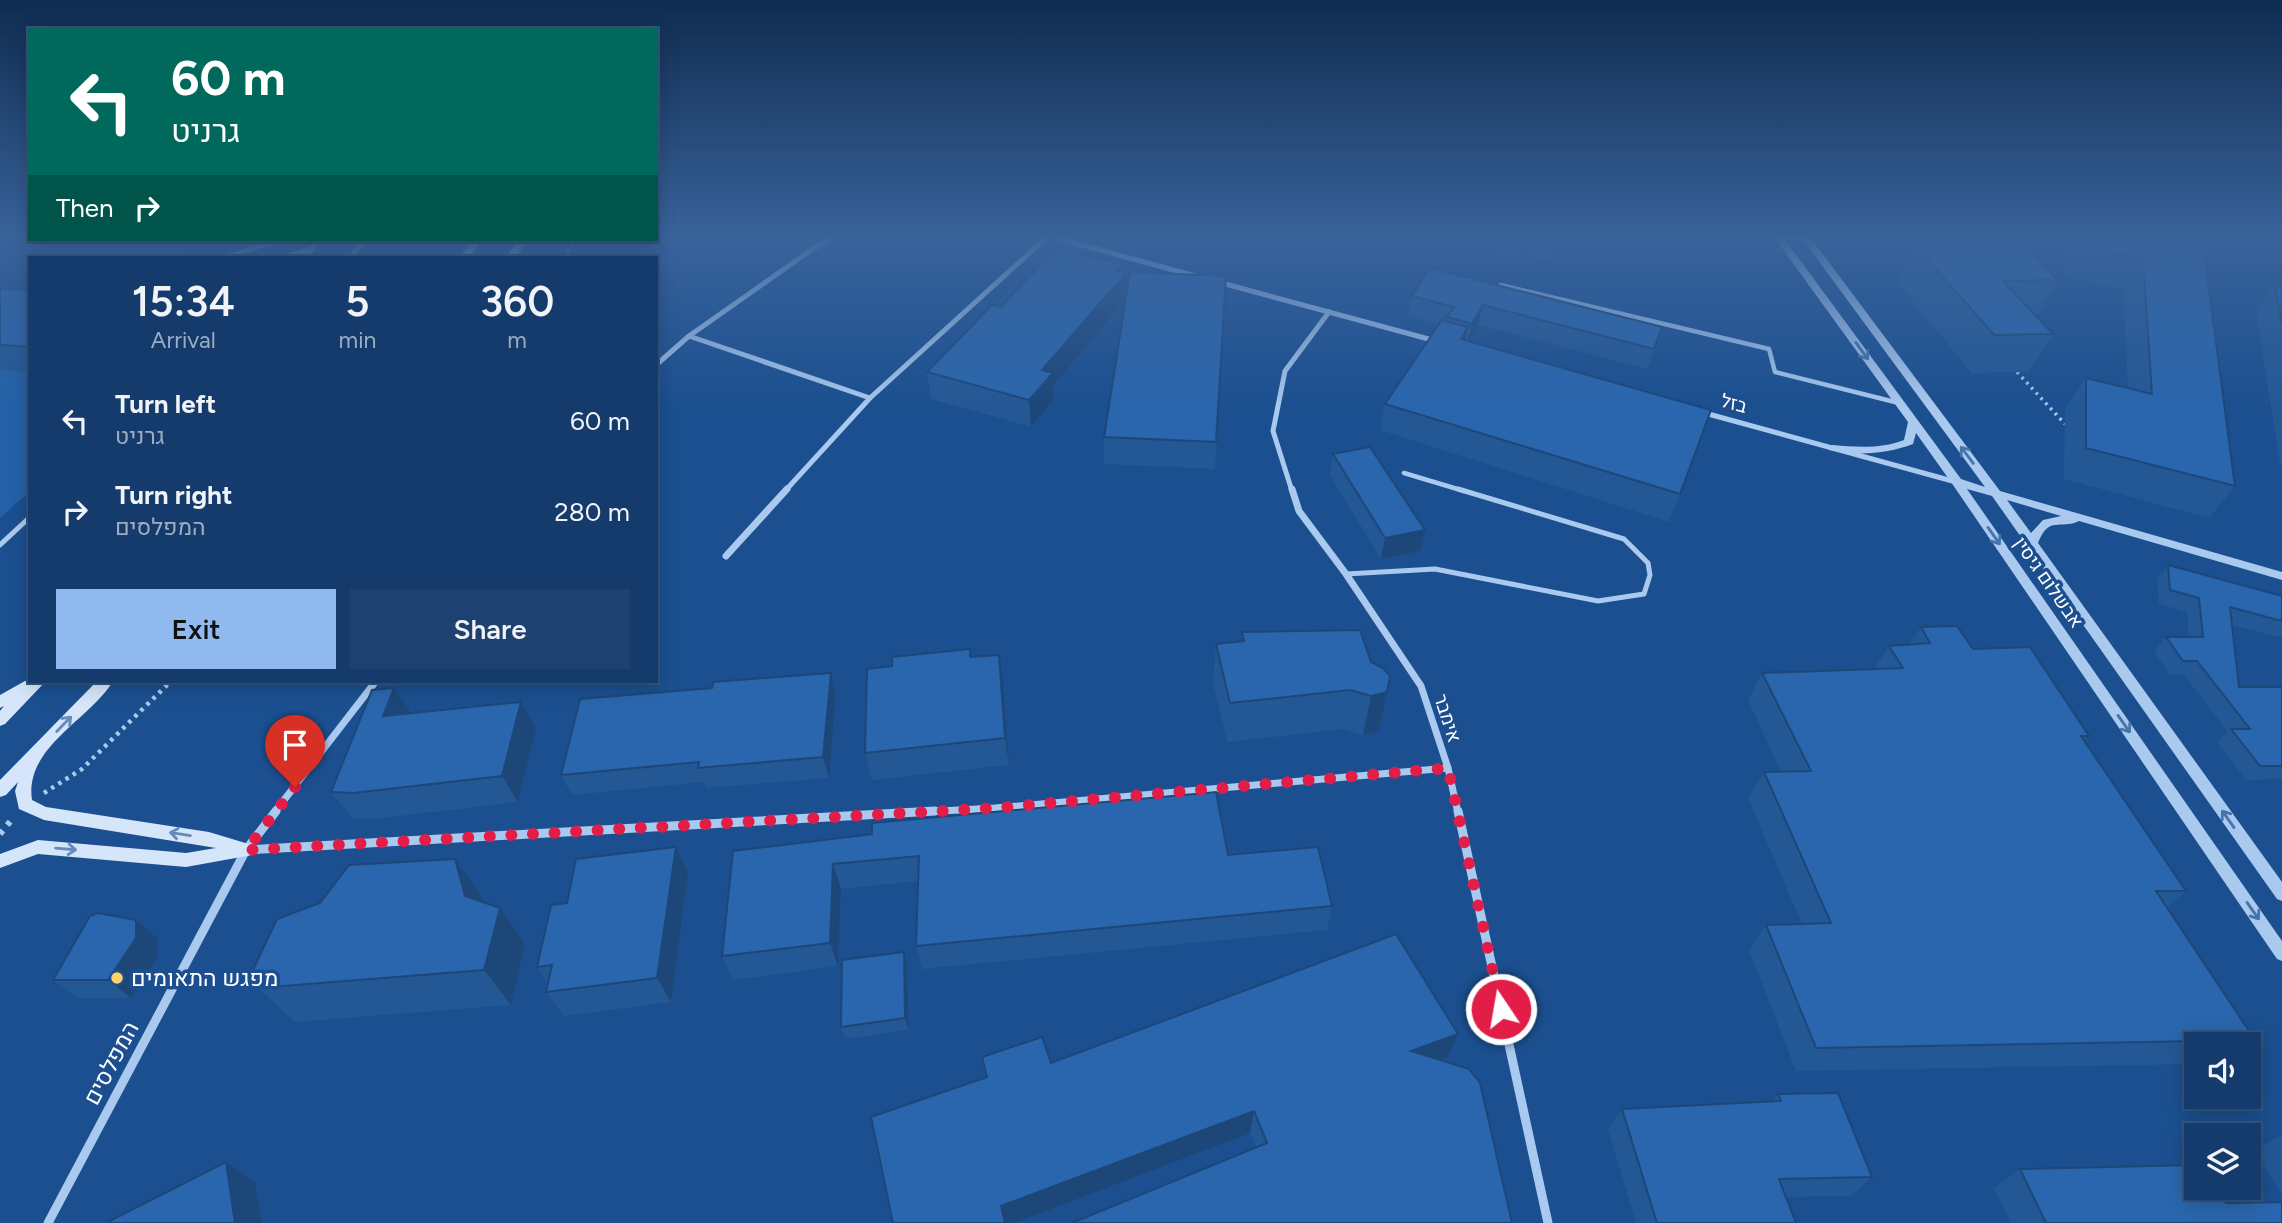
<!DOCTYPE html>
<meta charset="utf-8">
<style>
:root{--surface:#143b6b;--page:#1d4271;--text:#f1f3f6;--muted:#9dadc1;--line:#33557e;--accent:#90b9f0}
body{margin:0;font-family:Figtree,Heebo,sans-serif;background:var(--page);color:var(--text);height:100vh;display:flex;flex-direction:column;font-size:26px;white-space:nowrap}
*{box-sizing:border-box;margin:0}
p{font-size:23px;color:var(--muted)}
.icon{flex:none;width:38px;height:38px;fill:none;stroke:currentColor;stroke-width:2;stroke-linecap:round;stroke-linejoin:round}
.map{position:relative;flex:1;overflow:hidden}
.details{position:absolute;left:28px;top:256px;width:630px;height:427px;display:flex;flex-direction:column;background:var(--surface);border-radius:0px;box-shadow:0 4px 18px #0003,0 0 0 2px var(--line)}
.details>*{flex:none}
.hud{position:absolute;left:28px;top:28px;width:630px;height:214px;border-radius:0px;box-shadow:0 4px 18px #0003,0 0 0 2px var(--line);background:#00695c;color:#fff;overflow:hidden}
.fabs{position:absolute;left:2184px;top:1032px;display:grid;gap:14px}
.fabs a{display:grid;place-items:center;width:77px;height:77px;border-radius:0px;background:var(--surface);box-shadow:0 4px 18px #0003,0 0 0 2px var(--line);font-size:35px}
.pin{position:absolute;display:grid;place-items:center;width:60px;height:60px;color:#fff;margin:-72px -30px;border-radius:50% 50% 50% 0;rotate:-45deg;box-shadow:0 0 7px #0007}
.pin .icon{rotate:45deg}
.me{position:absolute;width:77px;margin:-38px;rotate:348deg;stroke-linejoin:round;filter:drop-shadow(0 0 5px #0008)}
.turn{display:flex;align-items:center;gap:24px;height:147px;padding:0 28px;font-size:32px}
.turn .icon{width:91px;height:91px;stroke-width:2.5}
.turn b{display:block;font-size:49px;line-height:60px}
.then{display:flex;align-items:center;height:66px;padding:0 28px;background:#0003;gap:14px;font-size:26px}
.eta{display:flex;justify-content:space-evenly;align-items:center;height:119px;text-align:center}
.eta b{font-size:42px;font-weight:600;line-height:49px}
.cta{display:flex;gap:14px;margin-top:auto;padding:14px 28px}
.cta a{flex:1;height:80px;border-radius:0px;background:var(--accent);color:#111;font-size:28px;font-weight:600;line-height:80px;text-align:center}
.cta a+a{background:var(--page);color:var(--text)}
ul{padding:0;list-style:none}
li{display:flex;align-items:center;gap:21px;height:91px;padding:0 28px}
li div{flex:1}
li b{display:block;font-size:26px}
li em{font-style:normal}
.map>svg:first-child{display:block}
</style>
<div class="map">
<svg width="2282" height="1223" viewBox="0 0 2282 1223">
<rect width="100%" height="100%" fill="#1b4f8f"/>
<g fill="#2461a8">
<path d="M32 240H213L154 257H38Z"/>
<path d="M0 314 30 315V491L0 518Z"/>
</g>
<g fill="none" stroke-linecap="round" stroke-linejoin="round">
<g stroke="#a9c9ee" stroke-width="3.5" stroke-dasharray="2.5 4.5" stroke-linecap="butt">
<path d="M563 257 576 240"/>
<path d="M2017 372 2065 424"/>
</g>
<path stroke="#a9c9ee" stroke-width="4.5" stroke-dasharray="3.5 5" stroke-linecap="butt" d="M44 793 82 769 171 681"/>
<path stroke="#a9c9ee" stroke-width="6" stroke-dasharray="4.5 7" stroke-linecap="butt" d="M0 834 13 818"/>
<g stroke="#a9c9ee" stroke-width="4.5">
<path d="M1779 238 1813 237"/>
<path d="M225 257 281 240"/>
<path d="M285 257 314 248"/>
<path d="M305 257 314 248 316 240"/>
<path d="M350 257 366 240"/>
<path d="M1501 285 1769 349 1775 372 1899 403"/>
<path d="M1404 473 1464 491"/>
</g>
<g stroke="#a9c9ee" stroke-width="5">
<path d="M0 545 30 517"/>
<path d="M1346 574 1435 569 1598 601 1644 594 1650 575 1648 563 1624 539 1458 489"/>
</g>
<g stroke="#a9c9ee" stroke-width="5">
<path d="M1053 237 1199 277"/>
<path d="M1218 282 1436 341"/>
<path d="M689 336 870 398 785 491"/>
<path d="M656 365 689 336 814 248 834 237"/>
<path d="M870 398 1047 237"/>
<path d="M1701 412 1956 482"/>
<path d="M1292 491 1273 431 1285 371 1329 312"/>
</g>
<g stroke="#a9c9ee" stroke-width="7">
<path d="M1292 489 1299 511 1346 574 1421 686 1448 768 1458 813"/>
<path d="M726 556 787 489"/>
<path d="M274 813 376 681"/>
<path d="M904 813 995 808 1448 768"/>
</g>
<g stroke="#a9c9ee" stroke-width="9">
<path d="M1458 811 1548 1223"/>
<path d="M247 850 935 811"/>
<path d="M48 1223 246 850 276 811"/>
</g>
<path fill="#a9c9ee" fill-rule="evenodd" d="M1774 237H1783L1961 479 1985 487 1801 237H1810L2000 491 2282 572V580L2079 521C2060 530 2049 515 2038 543L2282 882V901L2277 899 1992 496 1967 489 2282 941V961L2277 959 1953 485 1916 433 1913 444C1887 454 1857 456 1829 450L1828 448 1829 446 1833 445C1857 447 1881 449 1904 440L1908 422ZM2007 500 2061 516 2043 520 2031 533Z"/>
<g fill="#d6e6fa" fill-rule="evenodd">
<path d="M472 240H482L470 257H460Z"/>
<path d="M518 240H528L516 257H506Z"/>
<path d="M25 681H46L5 724 0 726V711L4 706 0 708V695Z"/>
<path d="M97 681H113C90 720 24 747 32 800L46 807 209 832 252 845 254 850 252 855 186 867 38 854 0 868V854L38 840 186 853 216 848 44 820 19 809 15 791 18 782 6 795 0 797V780Z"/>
</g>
</g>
<g fill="#245895">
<path d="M1472 237H1740L1735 250 1553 247 1554 249 1550 262 1526 253 1517 259 1471 241Z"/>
<path d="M2064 237H2202L2235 486 2209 518 2064 479 2065 409 2086 378 2128 388 2123 289 2063 276Z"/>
<path d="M1915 245 2058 280 2037 317 2053 334 2029 372 1972 373 1897 282Z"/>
<path d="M1123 272H1127V289L1226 276 1215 469 1104 464V437L1126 300 1053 386 1054 399 1031 427 931 399 927 372 1001 307Z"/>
<path d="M2275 285 2282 287V465L2280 464 2256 311Z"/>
<path d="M0 289 30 290V372L0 370Z"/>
<path d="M1412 296 1662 327 1647 369 1478 325 1469 341 1680 494 1669 522 1380 430 1385 404 1439 324 1408 316Z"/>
<path d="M1333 454 1425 530 1420 551 1381 559 1330 475Z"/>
<path d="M2168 565 2282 596V638L2232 625 2239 687H2282V779L2246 780 2217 742 2228 732 2184 675H2170L2154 651 2166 637H2189L2187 612 2159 604 2157 579Z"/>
<path d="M1921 627 1973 649 2089 736 2085 741 2186 891 2167 908 2255 1040 2248 1045H2196V1064L1796 1071 1749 950 1766 925 1802 924 1748 798 1764 772H1781L1748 700 1762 673 1874 669 1889 646 1909 644Z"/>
<path d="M1242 632 1371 662 1387 692 1379 731 1363 735 1343 729 1227 742 1213 683 1216 644 1241 642Z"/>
<path d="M970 649 971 657 1003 682 1009 765 872 780 865 753 892 666Z"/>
<path d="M831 673 836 694 829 778 706 788 704 782 572 795 561 775 712 688Z"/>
<path d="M411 713 536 729 518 802 373 819 352 818 331 792Z"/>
<path d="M676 847 688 873 671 1002 564 1016 546 992 548 983 537 967 567 903Z"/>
<path d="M733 851 1228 855 1332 906 1327 930 922 969 916 946 918 881 841 889 838 966 733 980 722 956Z"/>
<path d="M481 896 483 902 500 908 525 944 511 1005 295 1022 258 988 260 983 251 974Z"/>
<path d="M158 939V957L131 998H77L53 980Z"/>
<path d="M904 952 907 965 909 1030 845 1039 841 1027Z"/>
<path d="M982 1057 1051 1063 1448 1057 1440 1060 1469 1069 1256 1147 1250 1133 1015 1223H893L987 1077Z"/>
<path d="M1778 1094 1872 1177 1851 1196 1786 1197 1796 1223H1636L1608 1129 1622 1109 1771 1102Z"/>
<path d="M2282 1134V1194L2255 1151Z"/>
<path d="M2020 1169 2226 1203 2282 1223H2011L1994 1188Z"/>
</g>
<g fill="#1d4779">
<path d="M1529 240 1526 253 1517 259 1521 246Z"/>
<path d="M1123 264V277L1127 272V298L1053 386 1054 399 1031 427 1029 400 1042 370Z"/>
<path d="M1483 305 1478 325 1467 344 1472 324Z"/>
<path d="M1468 327 1462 353 1461 339Z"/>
<path d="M1425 530 1420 551 1381 559 1385 538Z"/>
<path d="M999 655 1003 682 1009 765 1005 738Z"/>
<path d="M831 673 836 694 829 778 823 757Z"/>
<path d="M394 688 412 714 383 716Z"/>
<path d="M1387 692 1379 731 1363 735 1371 696Z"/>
<path d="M521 702 536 729 518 802 502 776Z"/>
<path d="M676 847 688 873 671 1002 657 978Z"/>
<path d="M455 859 481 896 491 932 465 896Z"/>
<path d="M833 864 841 889 838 966 830 943Z"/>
<path d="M500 908 525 944 511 1005 484 970Z"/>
<path d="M136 920 158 939V957L131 998 108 980Z"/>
<path d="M904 952 907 965 909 1030 905 1018Z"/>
<path d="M1458 1034 1448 1057 1403 1075 1411 1051Z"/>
<path d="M1254 1111 1250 1133 1015 1223H1005L1001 1206Z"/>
<path d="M226 1162 255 1183 262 1223H235Z"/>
</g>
<g fill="#2a66ad" stroke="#1d4779" stroke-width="2">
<path d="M1497 237H1548L1554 249 1529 240 1521 246Z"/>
<path d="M2081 237H2202L2235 486 2086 448V378L2152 394 2143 259 2081 246Z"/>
<path d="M2022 243 2058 280 2003 281 2053 334 1994 335 1915 245Z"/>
<path d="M1057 248 1123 264 1116 272H1127L1042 370 1053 373 1029 400 927 372 992 305 1001 307Z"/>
<path d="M1430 268 1662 327 1654 349 1483 305 1472 324 1447 317 1454 307 1412 296Z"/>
<path d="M1130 272 1226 276 1216 442 1104 437Z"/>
<path d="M2275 285 2282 287V324Z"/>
<path d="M0 289 30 290V347L0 345Z"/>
<path d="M1442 320 1468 327 1461 339 1711 410 1680 494 1385 404Z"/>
<path d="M1370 447 1425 530 1385 538 1333 454Z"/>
<path d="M2168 565 2282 596V621L2230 607 2239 687H2282V766H2260L2231 729H2250L2197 661H2183L2166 637H2203L2199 598 2170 590Z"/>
<path d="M1957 626 1973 649 2030 647 2089 736H2081L2186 891H2156L2255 1040 1816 1048 1766 925 1831 923 1764 772 1811 771 1762 673 1903 668 1889 646 1930 643 1921 627Z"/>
<path d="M1360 630 1371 662 1383 668 1390 676 1387 692 1371 696 1350 690 1230 703 1216 644 1244 641 1242 632Z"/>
<path d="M970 649V657L999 655 1005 738 865 753 867 669 892 666V657Z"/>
<path d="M831 673 823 757 698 768 699 762 561 775 580 699 712 688 713 682Z"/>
<path d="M394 688 383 716 521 702 502 776 353 793 331 792 372 690Z"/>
<path d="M1216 792 1228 855 1318 847 1332 906 916 946 919 856 833 864 830 943 722 956 733 851 872 834V823Z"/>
<path d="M676 847 657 978 546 992 552 965 537 967 551 905 567 903 576 859Z"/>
<path d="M455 859 465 896 500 908 484 970 258 988 264 973 251 974 277 919 320 903 349 865Z"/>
<path d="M98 913 136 920V938L108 980H53L90 916Z"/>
<path d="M1396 934 1458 1034 1411 1051 1469 1069 1480 1083 1512 1223H1072L1267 1143 1254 1111 1001 1206 1005 1223H893L871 1117 987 1077 982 1057 1042 1037 1051 1063Z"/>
<path d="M904 952 905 1018 841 1027 842 960Z"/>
<path d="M1838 1093 1872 1177 1779 1179 1796 1223H1657L1622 1109 1781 1101 1778 1094Z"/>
<path d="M226 1162 235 1223H106Z"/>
<path d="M2196 1165V1188H2217L2226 1203 2282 1202V1223H2046L2020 1169Z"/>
</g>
<defs><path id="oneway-shaft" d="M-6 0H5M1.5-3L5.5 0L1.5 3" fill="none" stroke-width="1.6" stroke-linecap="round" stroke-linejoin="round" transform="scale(1.75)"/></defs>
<g stroke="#4674ac">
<use href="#oneway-shaft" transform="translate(1862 351) rotate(54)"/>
<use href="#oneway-shaft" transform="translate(1967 455) rotate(-127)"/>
<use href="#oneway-shaft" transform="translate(1994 536) rotate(55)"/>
<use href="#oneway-shaft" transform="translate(2124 724) rotate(55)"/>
<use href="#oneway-shaft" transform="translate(2228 819) rotate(-125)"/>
<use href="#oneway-shaft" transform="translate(2253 911) rotate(55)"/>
</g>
<g stroke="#668bba">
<use href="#oneway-shaft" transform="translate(64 724) rotate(-46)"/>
<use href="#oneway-shaft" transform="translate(180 834) rotate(-171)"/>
<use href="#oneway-shaft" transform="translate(66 849) rotate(5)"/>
</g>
<linearGradient id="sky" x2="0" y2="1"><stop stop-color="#0f2b4f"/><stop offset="0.58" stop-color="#39639b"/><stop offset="1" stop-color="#39639b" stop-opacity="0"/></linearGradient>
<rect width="2282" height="408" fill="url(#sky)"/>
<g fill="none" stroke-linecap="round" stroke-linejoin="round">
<path stroke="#e11d48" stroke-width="12" stroke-dasharray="0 21.6" d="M295 787 246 850 995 808 1448 768 1501 1009"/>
</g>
<circle fill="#ffd166" stroke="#1b4f8f" stroke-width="2.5" cx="117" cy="978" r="7"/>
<g text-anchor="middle" stroke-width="7" stroke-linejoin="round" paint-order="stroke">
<g font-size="19" fill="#fff" stroke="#1b4f8f">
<text transform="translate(1734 403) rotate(15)" y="7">בזל</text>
<text transform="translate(2049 582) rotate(55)" y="7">אבשלום גיסין</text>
<text transform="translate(1448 718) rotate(72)" y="7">אימבר</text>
</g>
<g font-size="23" fill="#fff" stroke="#1b4f8f" text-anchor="start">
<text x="131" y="986">מפגש התאומים</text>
</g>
<g font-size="23" fill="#fff" stroke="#1b4f8f">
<text transform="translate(111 1063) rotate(-62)" y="8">המפלסים</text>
</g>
</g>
</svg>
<div class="fabs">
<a><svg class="icon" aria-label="sound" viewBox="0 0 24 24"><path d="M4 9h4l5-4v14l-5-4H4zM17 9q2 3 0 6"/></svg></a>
<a><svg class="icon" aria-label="layers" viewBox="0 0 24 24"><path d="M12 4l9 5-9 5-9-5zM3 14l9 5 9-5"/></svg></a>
</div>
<div class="pin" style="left:295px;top:787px;background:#d93025"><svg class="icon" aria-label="arrive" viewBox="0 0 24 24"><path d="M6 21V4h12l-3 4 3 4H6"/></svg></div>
<svg class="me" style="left:1501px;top:1009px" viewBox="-20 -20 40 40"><circle r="17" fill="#e11d48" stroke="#fff" stroke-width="3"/><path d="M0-11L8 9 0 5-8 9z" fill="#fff"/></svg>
<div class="hud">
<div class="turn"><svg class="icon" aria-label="left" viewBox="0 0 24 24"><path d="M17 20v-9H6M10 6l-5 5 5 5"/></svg><div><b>60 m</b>גרניט</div></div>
<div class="then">Then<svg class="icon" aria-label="right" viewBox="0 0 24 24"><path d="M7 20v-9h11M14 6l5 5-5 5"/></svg></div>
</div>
<section class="details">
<div class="eta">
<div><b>15:34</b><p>Arrival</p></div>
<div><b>5</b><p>min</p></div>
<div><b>360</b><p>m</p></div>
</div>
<ul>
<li><svg class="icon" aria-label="left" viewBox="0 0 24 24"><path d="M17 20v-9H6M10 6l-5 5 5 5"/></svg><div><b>Turn left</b><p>גרניט</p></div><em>60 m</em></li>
<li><svg class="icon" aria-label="right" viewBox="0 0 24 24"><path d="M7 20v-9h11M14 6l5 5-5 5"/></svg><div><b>Turn right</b><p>המפלסים</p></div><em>280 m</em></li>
</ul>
<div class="cta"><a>Exit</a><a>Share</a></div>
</section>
</div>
